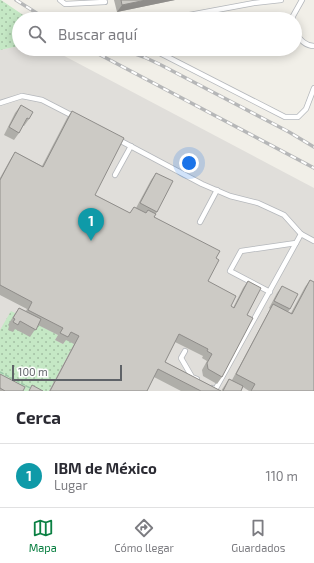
<!DOCTYPE html>
<html lang="es">
<meta charset="utf-8">
<style>
body{margin:0;font-family:"Exo 2",sans-serif;background:#f7f7f7;color:#2b2b33}
.scale{position:absolute;left:12px;bottom:10px;width:110px;box-sizing:border-box;padding-left:4px;border:2px solid #5f6368;border-top:0;font-size:11px;line-height:14px;white-space:nowrap;color:#5f6368;-webkit-text-stroke:3px #fff;paint-order:stroke}
.you{position:absolute;left:189px;top:163px;width:14px;height:14px;margin:-10px;border:3px solid #fff;border-radius:50%;background:#1a73e8;box-shadow:0 0 0 6px #1a73e833}
.badge{display:grid;place-items:center;width:26px;height:26px;border-radius:50%;background:#0b8043;color:#fff;font-size:13px;font-weight:700}
.pin{position:absolute;translate:-50% -33px;filter:drop-shadow(0 1px 2px #0008)}
.pin::after{content:'';position:absolute;top:21px;width:14px;height:12px;background:inherit;clip-path:polygon(0 0,100% 0,50% 100%)}
.list{margin:0;padding:0;list-style:none}
h2{display:flex;justify-content:space-between;align-items:center;height:52px;margin:0;padding:0 16px;font-size:17px}
h2 small{font-size:13px;font-weight:400;color:#7c7c81}
.list li{display:grid;grid-template-columns:26px 1fr auto;gap:12px;align-items:center;box-sizing:border-box;height:64px;padding:0 16px;border-top:1px solid #e1e1e2}
.list b{display:block;font-size:15px;white-space:nowrap}
.list p{margin:0;font-size:13px;white-space:nowrap;color:#7c7c81}
.list em{font-size:13px;font-style:normal;color:#7c7c81}
.icon{flex:none;width:22px;height:22px;fill:none;stroke:currentColor;stroke-width:2;stroke-linecap:round;stroke-linejoin:round}
.map{position:relative;flex:none;width:314px;height:391px;overflow:hidden}
.search{position:absolute;background:#fff;box-shadow:0 2px 10px #0003;left:12px;right:12px;top:12px;height:44px;display:flex;align-items:center;gap:10px;box-sizing:border-box;padding:0 14px;border-radius:22px;color:#7c7c81;font-size:15px}
.sheet{height:116px;background:#fff}
nav{display:flex;justify-content:space-around;align-items:center;box-sizing:border-box;height:56px;border-top:1px solid #e1e1e2;background:#fff;font-size:11px;color:#7c7c81}
nav a{display:grid;justify-items:center;gap:2px}
nav .on{color:#0b8043}
.map>svg:first-child{display:block}
</style>
<div class="map">
<svg width="314" height="391" viewBox="0 0 314 391">
<defs>
<pattern id="grass-dots" width="8" height="8" patternUnits="userSpaceOnUse"><rect width="8" height="8" fill="#c5e8c5"/><path d="M2 2h.1M6 6h.1" fill="none" stroke="#a3c0a4" stroke-width="1.8" stroke-linecap="round"/></pattern>
</defs>
<rect width="100%" height="100%" fill="#f1efe8"/>
<path fill="#e0deda" d="M19,46V49L53,50L314,188V391H0V50Z"/>
<g fill="url(#grass-dots)">
<path d="M0,0H1L29,19H19V46L0,50Z"/>
<path d="M11,311L58,335L55,340L63,344L66,339L74,344L49,391H0V330Z"/>
</g>
<g fill="none" stroke-linecap="round" stroke-linejoin="round">
<g stroke="#b5b8bc" stroke-width="6">
<g id="service">
<path d="M60,0L65,4L105,2"/>
<path d="M168,19L254,3L281,0"/>
<path d="M293,19V16L302,0"/>
<path d="M295,33C300,39 305,46 314,46"/>
<path d="M152,49L285,117H298L306,109L314,88"/>
<path d="M0,103L22,96L42,100L75,117"/>
<path d="M119,140L202,184L230,196L258,203L284,215L301,234L314,241"/>
<path d="M115,175L131,146"/>
<path d="M200,222L217,190"/>
<path d="M270,292L230,271L241,251L296,243"/>
<path d="M185,351L181,358L192,377L197,379"/>
<path d="M212,388L215,390L301,234"/>
</g>
</g>
<path stroke="#9cc7a9" stroke-width="1.5" stroke-dasharray="4 2" stroke-linecap="butt" d="M0,372L32,389"/>
<use href="#service" stroke="#fff" stroke-width="4.5"/>
<g stroke="#b6b7b8" stroke-width="3.5">
<g id="rail">
<path d="M16,0L46,19"/>
<path d="M89,49L314,168"/>
<path d="M121,49L144,57L161,65L289,132L314,147"/>
</g>
</g>
<use href="#rail" stroke="#fff" stroke-width="2" stroke-dasharray="6" stroke-linecap="butt"/>
</g>
<g fill="#afaea9">
<path d="M114,0H175L117,12Z"/>
<path d="M21,105L29,119L24,126H23L19,133L14,140L4,135L15,113Z"/>
<path d="M72,111L95,195L130,213L134,207L136,208L151,180L156,173L157,212L154,217L216,258L208,281L231,306L233,308L243,288L248,281L247,315L222,377L217,384L203,376L202,370L207,361L202,358L203,356L175,342L165,362L221,391H181L154,377L147,391H49L74,344L66,340L63,344L55,340L58,335L38,325L30,337L15,329L13,332L8,330L9,326L8,325L14,315L19,308L26,311L27,309L0,295V178L10,160L15,152L42,166L67,118Z"/>
<path d="M310,280L314,391H249L243,387L241,391H221L229,379L232,380L270,309L269,308L277,293L282,286L290,309L288,312L291,313L305,287Z"/>
<path d="M0,374L23,391H0Z"/>
</g>
<path fill="#8f8d8a" d="M146,0H175L117,12L122,5Z"/>
<g fill="#cccac5" stroke="#8f8d8a">
<path d="M121,0H146L122,5Z"/>
<path d="M21,105L33,112L29,119L27,118L19,133L9,127Z"/>
<path d="M72,111L124,138L95,195L130,213L134,207L146,213L148,210L156,214L154,217L220,251L216,258L219,260L208,281L236,296L231,306L234,308L248,281L261,288L247,315L253,318L222,377L208,369L207,363L212,354L207,351L208,349L179,334L165,362L221,391H201L158,369L147,391H50L79,336L71,332L68,337L60,333L63,328L28,310L32,302L0,285V180L15,152L43,167Z"/>
<path d="M156,173L173,181L157,212L140,203Z"/>
<path d="M310,280L314,282V391H251L255,384L236,374L273,304L292,314Z"/>
<path d="M282,286L298,294L290,309L274,301Z"/>
<path d="M19,308L41,319L36,330L20,321L18,325L13,322L15,319L13,318Z"/>
<path d="M0,374L25,387L23,391H5L0,388Z"/>
<path d="M229,379L243,386L241,391H223Z"/>
<path d="M32,385L43,391H29Z"/>
</g>
</svg>
<div class="scale">100 m</div>
<div class="you"></div>
<div class="pin badge" style="left:91px;top:241px;background:#0f9aa8">1</div>
<div class="search"><svg class="icon" aria-label="search" viewBox="0 0 24 24"><circle cx="10" cy="10" r="6"/><path d="M15 15l6 6"/></svg>Buscar aquí</div>
</div>
<section class="sheet">
<h2>Cerca<small></small></h2>
<ul class="list">
<li><span class="badge" style="background:#0f9aa8">1</span><div><b>IBM de México</b><p>Lugar</p></div><em>110 m</em></li>
</ul>
</section>
<nav>
<a class="on"><svg class="icon" aria-label="map" viewBox="0 0 24 24"><path d="M3 6l6-2 6 2 6-2v14l-6 2-6-2-6 2zM9 4v14M15 6v14"/></svg>Mapa</a>
<a><svg class="icon" aria-label="directions" viewBox="0 0 24 24"><path d="M12 3l9 9-9 9-9-9zM9 14v-3h6M13 9l2 2-2 2"/></svg>Cómo llegar</a>
<a><svg class="icon" aria-label="saved" viewBox="0 0 24 24"><path d="M7 4h10v16l-5-4-5 4z"/></svg>Guardados</a>
</nav>
